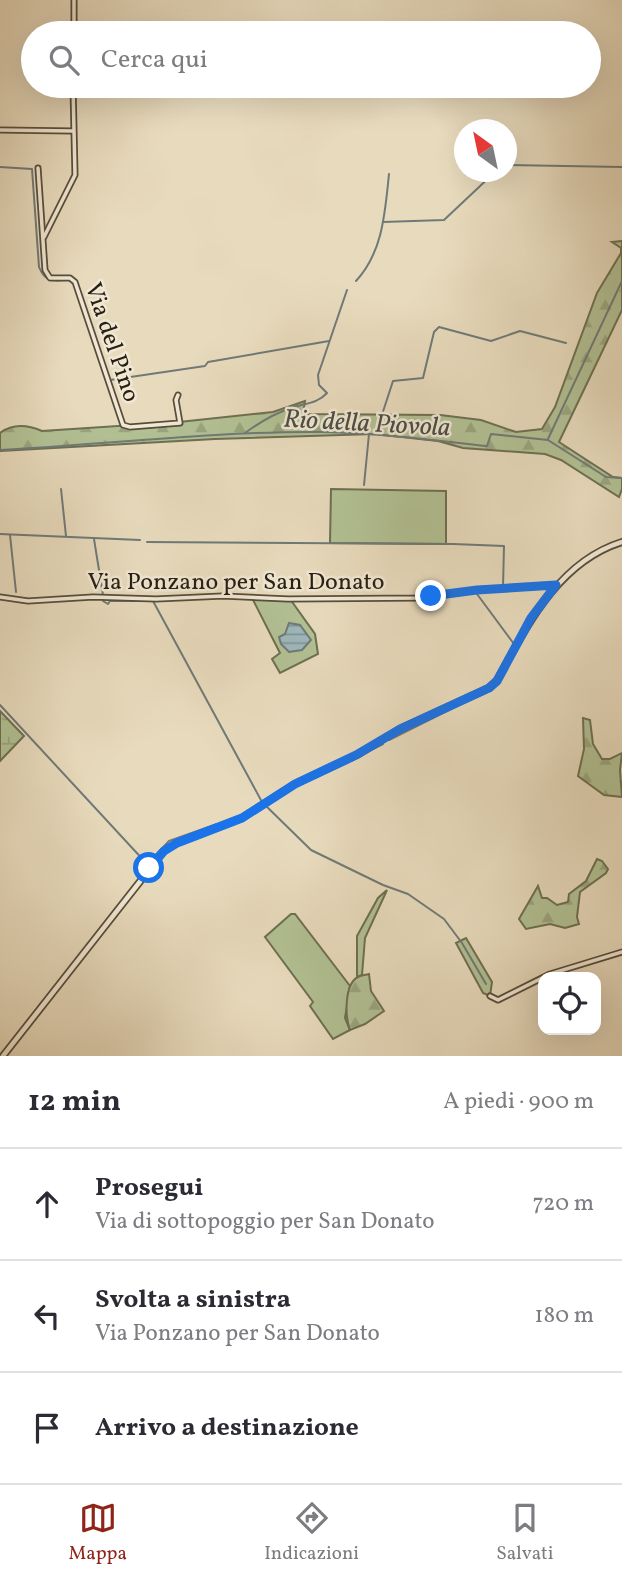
<!DOCTYPE html>
<html lang="it">
<meta charset="utf-8">
<style>
body{margin:0;font-family:Vollkorn,serif;background:#f2f2f3;color:#2b2b33}
.controls{position:absolute;right:21px;bottom:21px;display:grid;overflow:hidden;border-radius:14px;box-shadow:0 7px 28px #0002}
.controls button{width:63px;height:63px;display:grid;place-items:center;padding:0;border:0;border-bottom:2px solid #e1e1e2;background:#fff;color:#2b2b33;font:35px sans-serif}
.compass{position:absolute;left:454px;top:119px;width:63px;height:63px;border-radius:50%;background:#fff;box-shadow:0 7px 28px #0002;rotate:327deg}
.stop{position:absolute;width:21px;height:21px;margin:-16px;border:5px solid #1a73e8;border-radius:50%;background:#fff}
.stop.end{background:#1a73e8;border-color:#fff;box-shadow:0 2px 7px #0008}
.list{margin:0;padding:0;list-style:none}
h2{display:flex;justify-content:space-between;align-items:center;height:91px;margin:0;padding:0 28px;font-size:30px}
h2 small{font-size:23px;font-weight:400;color:#7c7c81}
.list li{display:grid;grid-template-columns:46px 1fr auto;gap:21px;align-items:center;box-sizing:border-box;height:112px;padding:0 28px;border-top:2px solid #e1e1e2}
.list b{display:block;font-size:26px;white-space:nowrap}
.list p{margin:0;font-size:23px;white-space:nowrap;color:#7c7c81}
.list em{font-size:23px;font-style:normal;color:#7c7c81}
.icon{flex:none;width:38px;height:38px;fill:none;stroke:currentColor;stroke-width:2;stroke-linecap:round;stroke-linejoin:round}
.map{position:relative;flex:none;width:622px;height:1056px;overflow:hidden}
.search{position:absolute;background:#fff;box-shadow:0 7px 28px #0002;left:21px;right:21px;top:21px;height:77px;display:flex;align-items:center;gap:18px;box-sizing:border-box;padding:0 24px;border-radius:38px;color:#7c7c81;font-size:26px}
.sheet{height:427px;background:#fff}
nav{display:flex;justify-content:space-around;align-items:center;box-sizing:border-box;height:98px;border-top:2px solid #e1e1e2;background:#fff;font-size:19px;color:#7c7c81}
nav a{display:grid;justify-items:center;gap:4px}
nav .on{color:#8f2418}
.map>svg:first-child{display:block}
</style>
<div class="map">
<svg width="622" height="1056" viewBox="0 0 622 1056">
<defs>
<pattern id="forest-firs" width="22" height="20" patternUnits="userSpaceOnUse" patternTransform="scale(1.75)"><rect width="22" height="20" fill="#b2c194"/><path d="M5 1l3.5 6h-7zM16 11l3.5 6h-7z" fill="#99a57f"/></pattern>
<pattern id="wetland-marsh" width="20" height="14" patternUnits="userSpaceOnUse" patternTransform="scale(1.75)"><rect width="20" height="14" fill="#b2c194"/><path d="M1 5h8M5 5V1M11 12h8M15 12V8" fill="none" stroke="#99a57f"/></pattern>
<pattern id="water-rules" width="6" height="5" patternUnits="userSpaceOnUse" patternTransform="scale(1.75)"><rect width="6" height="5" fill="#9eb8bd"/><path d="M0 2.5h6" fill="none" stroke="#819598"/></pattern>
</defs>
<rect width="100%" height="100%" fill="#e8dbbd"/>
<filter id="stains"><feTurbulence type="fractalNoise" baseFrequency=".00286" numOctaves="4"/><feColorMatrix values="0 0 0 0 .2 0 0 0 0 .09 0 0 0 0 .02 0 0 0 .5 -.17"/></filter>
<radialGradient id="worn" r=".72"><stop offset=".6" stop-color="#630" stop-opacity="0"/><stop offset="1" stop-color="#630" stop-opacity=".3"/></radialGradient>
<g fill="#b2c194" stroke="#6d7052" stroke-width="2">
<path d="M331,489L446,491V544L330,543Z"/>
<path d="M251,596L290,599L315,634L318,654L280,673L272,659L280,653Z"/>
<path d="M387,890L365,938L362,975L357,977V936L378,898Z"/>
<path d="M291,914H295L350,986L345,1018L350,1030L333,1039L310,1006L313,1002L265,937Z"/>
<path d="M466,938L492,982L490,996L483,993L456,943Z"/>
</g>
<g fill="url(#forest-firs)" stroke="#6d7052" stroke-width="2">
<path d="M622,241V310L559,442L613,477L622,478V489L619,497L561,460L545,454L463,448L438,441L374,434L215,439L0,451V433C13,423 28,425 42,431L179,422L273,412L305,401L303,414L440,415L481,420L516,432L542,429L555,407L597,293L621,253V248L612,242Z"/>
<path d="M583,718L590,720L593,744L602,759H610L622,753L620,770L622,797L604,795L578,776L584,749Z"/>
<path d="M597,859L602,861L608,869L606,873L580,892L577,917L579,924L565,928L550,924L526,929L519,919L538,886L542,898H547L557,905L568,902L569,894L586,881Z"/>
<path d="M369,974L371,991L384,1011L365,1024L350,1030C345,1017 344,984 358,977C362,975 366,975 369,974Z"/>
</g>
<path fill="url(#wetland-marsh)" stroke="#6d7052" stroke-width="2" d="M0,711L24,736L0,761Z"/>
<path fill="url(#water-rules)" stroke="#6f7a78" stroke-width="2" d="M289,623L300,625L311,640L302,650L289,652L281,644L279,637L285,634Z"/>
<g fill="none" stroke-linecap="round" stroke-linejoin="round">
<g stroke="#6f7a78" stroke-width="2">
<path d="M506,165L622,167"/>
<path d="M0,167L32,169L39,267C45,282 52,281 66,280"/>
<path d="M383,222L444,220L495,172"/>
<path d="M356,281C383,252 385,212 389,174"/>
<path d="M110,380L205,366L208,362L329,341"/>
<path d="M245,433C260,422 273,414 291,408C305,403 317,404 327,393L319,385L318,375L347,290"/>
<path d="M376,433L393,381L423,378L434,332L439,327L491,341L520,331L566,343"/>
<path d="M548,439L622,281"/>
<path d="M0,450C108,444 216,431 323,432C378,433 433,440 487,446L491,434L548,440L606,477L622,478"/>
<path d="M364,485L369,434"/>
<path d="M61,489L66,536"/>
<path d="M0,534L140,540"/>
<path d="M10,535L16,592"/>
<path d="M94,539L103,595"/>
<path d="M147,542L453,544L504,546L503,587"/>
<path d="M477,594L514,644"/>
<path d="M103,601L108,604L110,601H153L262,802L311,850L383,885L408,894L444,919L462,943L486,984"/>
<path d="M0,705L147,864L169,841L217,824"/>
<path d="M389,740L479,695"/>
<path d="M355,758L383,744"/>
</g>
<g stroke="#584d3c" stroke-width="7">
<g id="minor">
<path d="M74,33V0"/>
<path d="M0,130L73,131"/>
<path d="M38,168L45,270L50,278H70L75,282L123,425L130,427L180,423L176,400L178,395"/>
<path d="M44,237L75,175L73,86"/>
<path d="M0,597L28,601L93,597L156,599L223,596L288,599L420,598L477,590L556,585"/>
<path d="M490,996L498,1000L550,974L622,952"/>
</g>
</g>
<g stroke="#584d3c" stroke-width="8">
<path id="tertiary" d="M3,1056L164,851L177,843L242,818L295,784L357,755L400,729L489,688L497,680C527,626 558,562 622,542"/>
</g>
<use href="#minor" stroke="#f0e8d4" stroke-width="3.5"/>
<use href="#tertiary" stroke="#f0e8d4" stroke-width="4.5"/>
</g>
<g fill="none" stroke-linecap="round" stroke-linejoin="round">
<path stroke="#1a73e8" stroke-width="9" d="M149,868L164,851L177,843L242,818L295,784L356,755L400,729L489,688L497,681L531,618L556,585L477,590L431,596"/>
</g>
<g text-anchor="middle" stroke-width="5" stroke-linejoin="round" paint-order="stroke">
<g font-size="24" fill="#281e11" stroke="#f0e8d4">
<text transform="translate(113 342) rotate(71)" y="8">Via del Pino</text>
<text x="236" y="589">Via Ponzano per San Donato</text>
</g>
<g font-size="26" font-style="italic" fill="#4b4c45" stroke="#f0e8d4">
<text transform="translate(367 422) rotate(3)" y="9">Rio della Piovola</text>
</g>
</g>
<rect width="100%" height="100%" filter="url(#stains)"/>
<rect width="100%" height="100%" fill="url(#worn)"/>
</svg>
<div class="controls">
<button><svg class="icon" aria-label="locate" viewBox="0 0 24 24"><circle cx="12" cy="12" r="6"/><path d="M12 2v4M12 18v4M2 12h4M18 12h4"/></svg></button>
</div>
<svg class="compass" viewBox="-18 -18 36 36"><path d="M0-13l5 13h-10z" fill="#e53935"/><path d="M0 13l5-13h-10z" fill="#7c7c81"/></svg>
<div class="stop" style="left:149px;top:868px"></div>
<div class="stop end" style="left:431px;top:596px"></div>
<div class="search"><svg class="icon" aria-label="search" viewBox="0 0 24 24"><circle cx="10" cy="10" r="6"/><path d="M15 15l6 6"/></svg>Cerca qui</div>
</div>
<section class="sheet">
<h2>12 min<small>A piedi · 900 m</small></h2>
<ul class="list">
<li><svg class="icon" aria-label="ahead" viewBox="0 0 24 24"><path d="M12 20V5M6 11l6-6 6 6"/></svg><div><b>Prosegui</b><p>Via di sottopoggio per San Donato</p></div><em>720 m</em></li>
<li><svg class="icon" aria-label="left" viewBox="0 0 24 24"><path d="M17 20v-9H6M10 6l-5 5 5 5"/></svg><div><b>Svolta a sinistra</b><p>Via Ponzano per San Donato</p></div><em>180 m</em></li>
<li><svg class="icon" aria-label="arrive" viewBox="0 0 24 24"><path d="M6 21V4h12l-3 4 3 4H6"/></svg><div><b>Arrivo a destinazione</b></div></li>
</ul>
</section>
<nav>
<a class="on"><svg class="icon" aria-label="map" viewBox="0 0 24 24"><path d="M3 6l6-2 6 2 6-2v14l-6 2-6-2-6 2zM9 4v14M15 6v14"/></svg>Mappa</a>
<a><svg class="icon" aria-label="directions" viewBox="0 0 24 24"><path d="M12 3l9 9-9 9-9-9zM9 14v-3h6M13 9l2 2-2 2"/></svg>Indicazioni</a>
<a><svg class="icon" aria-label="saved" viewBox="0 0 24 24"><path d="M7 4h10v16l-5-4-5 4z"/></svg>Salvati</a>
</nav>
